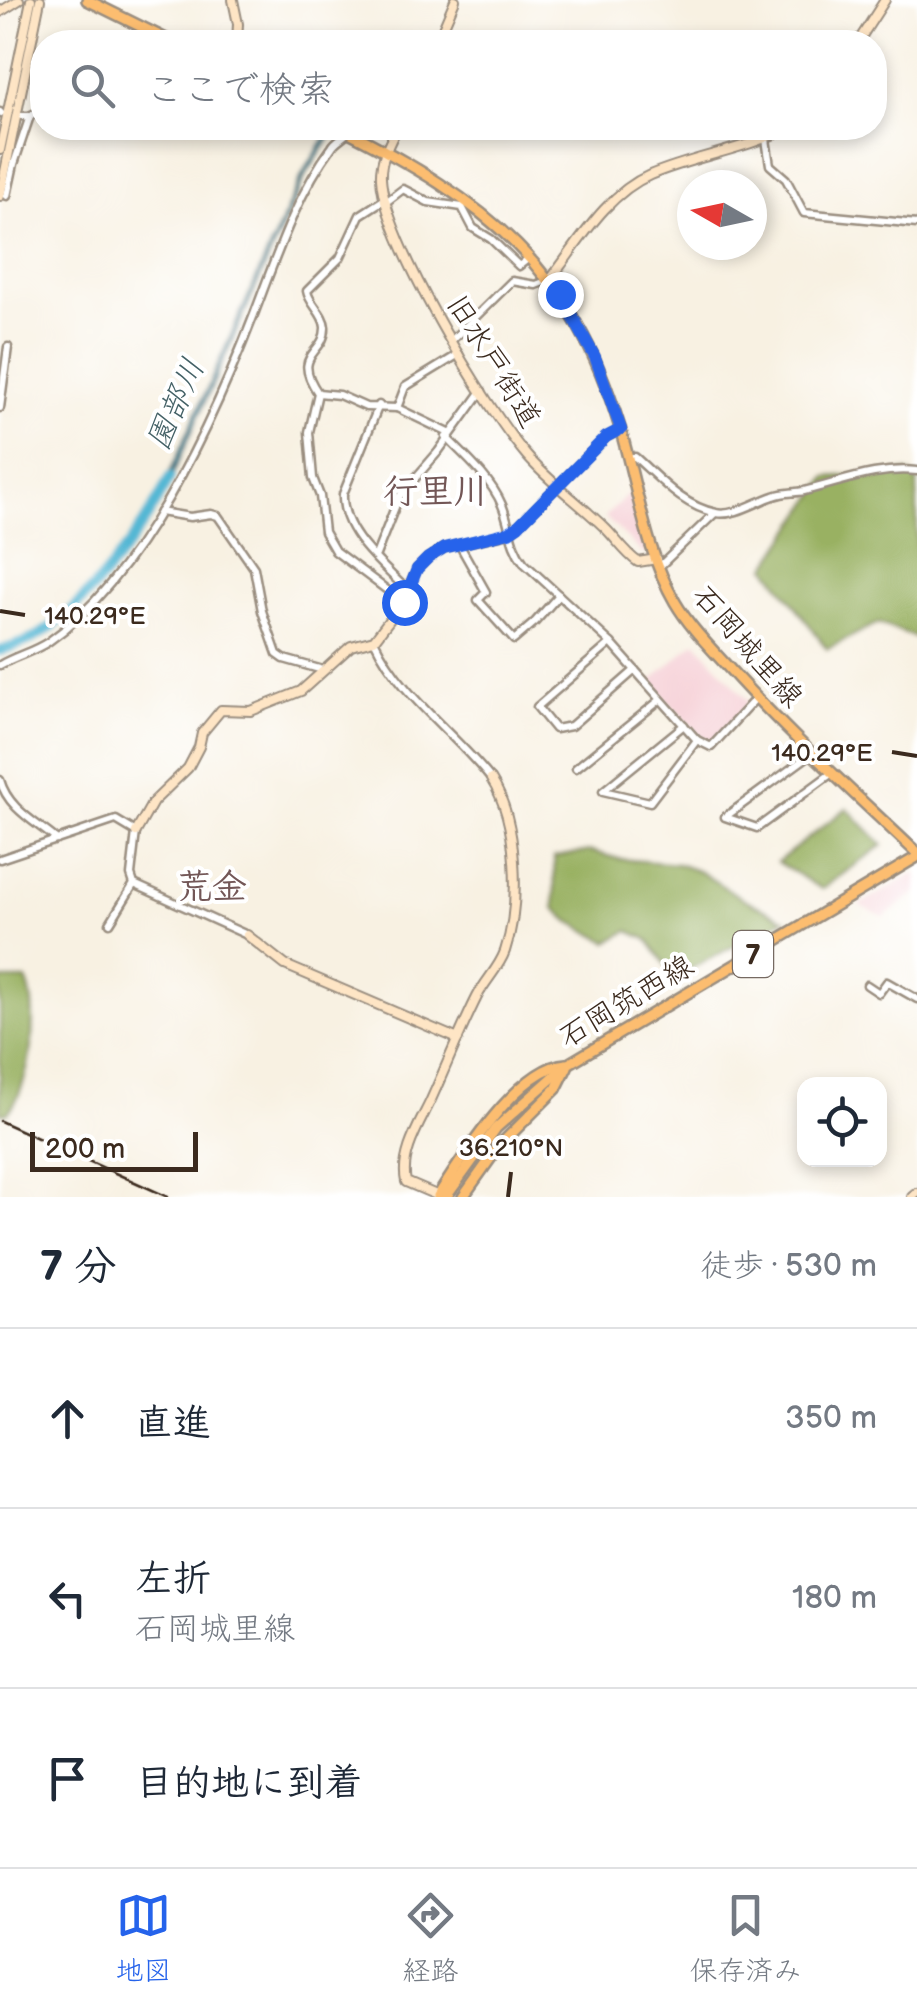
<!DOCTYPE html>
<html lang="ja">
<meta charset="utf-8">
<style>
body{margin:0;font-family:"Balsamiq Sans","Klee One",sans-serif;background:#f2f2f3;color:#1f2937}
.controls{position:absolute;right:30px;bottom:30px;display:grid;overflow:hidden;border-radius:20px;box-shadow:0 5px 15px #0003}
.controls button{width:90px;height:90px;display:grid;place-items:center;padding:0;border:0;border-bottom:2px solid #e0e1e3;background:#fff;color:#1f2937;font:50px sans-serif}
.compass{position:absolute;left:677px;top:170px;width:90px;height:90px;border-radius:50%;background:#fff;box-shadow:0 5px 15px #0003;rotate:279deg}
.scale{position:absolute;left:30px;bottom:25px;width:168px;box-sizing:border-box;padding-left:10px;border:5px solid #3b2a1e;border-top:0;font-size:28px;line-height:35px;white-space:nowrap;color:#3b2a1e;-webkit-text-stroke:8px #fff;paint-order:stroke}
.stop{position:absolute;width:30px;height:30px;margin:-22px;border:8px solid #2563eb;border-radius:50%;background:#fff}
.stop.end{background:#2563eb;border-color:#fff;box-shadow:0 2px 10px #0008}
.list{margin:0;padding:0;list-style:none}
h2{display:flex;justify-content:space-between;align-items:center;height:130px;margin:0;padding:0 40px;font-size:42px}
h2 small{font-size:32px;font-weight:400;color:#747a83}
.list li{display:grid;grid-template-columns:65px 1fr auto;gap:30px;align-items:center;box-sizing:border-box;height:180px;padding:0 40px;border-top:2px solid #e0e1e3}
.list b{display:block;font-size:38px;white-space:nowrap}
.list p{margin:0;font-size:32px;white-space:nowrap;color:#747a83}
.list em{font-size:32px;font-style:normal;color:#747a83}
.icon{flex:none;width:55px;height:55px;fill:none;stroke:currentColor;stroke-width:2;stroke-linecap:round;stroke-linejoin:round}
.map{position:relative;flex:none;width:917px;height:1197px;overflow:hidden}
.search{position:absolute;background:#fff;box-shadow:0 5px 15px #0003;left:30px;right:30px;top:30px;height:110px;display:flex;align-items:center;gap:25px;box-sizing:border-box;padding:0 35px;border-radius:40px;color:#747a83;font-size:38px}
.sheet{height:670px;background:#fff}
nav{display:flex;justify-content:space-around;align-items:center;box-sizing:border-box;height:140px;border-top:2px solid #e0e1e3;background:#fff;font-size:28px;color:#747a83}
nav a{display:grid;justify-items:center;gap:5px}
nav .on{color:#2563eb}
.map>svg:first-child{display:block}
</style>
<div class="map">
<svg width="917" height="1197" viewBox="0 0 917 1197">
<rect width="100%" height="100%" fill="#fff"/>
<filter id="ink" filterUnits="userSpaceOnUse"><feTurbulence type="fractalNoise" baseFrequency=".01" numOctaves="2"/><feDisplacementMap in="SourceGraphic" scale="20" xChannelSelector="R" yChannelSelector="G"/><feConvolveMatrix kernelMatrix="1 2 1 2 8 2 1 2 1" color-interpolation-filters="sRGB"/></filter>
<filter id="wash" filterUnits="userSpaceOnUse"><feTurbulence type="fractalNoise" baseFrequency=".0048" numOctaves="4" result="noise"/><feDisplacementMap in="SourceGraphic" scale="40" xChannelSelector="R" yChannelSelector="G"/><feGaussianBlur stdDeviation="2.25" result="paint"/><feColorMatrix in="noise" values="0 0 0 0 0 0 0 0 0 0 0 0 0 0 0 0 0 1.4 0 .05"/><feComposite in="paint" operator="in"/></filter>
<g filter="url(#wash)">
<rect width="100%" height="100%" fill="#f8f1e2"/>
<g fill="#f6cfd5">
<path d="M633,490L648,549L643,554L605,517Z"/>
<path d="M696,641L749,702L710,745L649,683Z"/>
<path d="M913,875H917V892L884,917L859,905Z"/>
</g>
<g fill="#99b162" stroke="#6a6e40" stroke-width="2.5">
<path d="M906,472L917,477V638L878,623L827,649L767,567L827,477Z"/>
<path d="M847,808L883,845L822,889L777,862Z"/>
<path d="M591,851L619,859L678,864L700,872L740,897L785,919L675,977L647,939L629,931L608,942L569,921L555,908L554,857Z"/>
<path d="M0,980H26C41,1009 30,1091 7,1113H0Z"/>
</g>
<path fill="#55b7d4" stroke="#487079" stroke-width="2.5" d="M332,128H336L305,176L167,487L164,486L303,174Z"/>
<g fill="none" stroke-linecap="round" stroke-linejoin="round">
<path stroke="#55b7d4" stroke-width="10" d="M0,651C12,646 26,643 36,637C87,607 145,529 170,477"/>
</g>
</g>
<g filter="url(#ink)">
<g fill="none" stroke-linecap="round" stroke-linejoin="round">
<g stroke="#9a8e80" stroke-width="11">
<g id="street">
<path d="M0,112L1,113"/>
<path d="M21,116H29L42,110"/>
<path d="M766,139L770,165L786,179L804,213L917,224"/>
<path d="M7,196L14,164L30,116"/>
<path d="M385,199L360,215L340,258L307,291C309,304 324,313 325,327C326,355 290,352 318,393L309,432L313,478L320,496L324,532L335,551L403,602L417,569L428,558L444,548L509,533L518,526L606,437L620,430"/>
<path d="M386,202L403,189L428,202L462,207L473,228L491,239L519,266L529,258"/>
<path d="M451,341L512,281L536,285L549,280"/>
<path d="M318,393L339,395L366,407L397,408L405,387L459,354"/>
<path d="M379,405L343,494C341,533 383,565 408,591"/>
<path d="M0,408L8,347"/>
<path d="M397,408L449,433"/>
<path d="M446,437C466,457 491,479 502,505C511,526 509,544 524,563L611,643L697,740L711,747L756,698"/>
<path d="M628,457H635C660,479 682,506 716,513C733,517 758,501 774,496C783,492 794,493 804,491C843,482 875,467 917,471"/>
<path d="M160,512L190,517L211,514L218,516L254,568L262,611L277,654L284,659L323,670"/>
<path d="M459,544L486,592L478,600L514,640L535,622L559,595"/>
<path d="M376,555L399,497L438,452L482,391"/>
<path d="M659,567L715,513"/>
<path d="M374,640C401,697 453,731 491,779"/>
<path d="M611,643L537,707L555,729L571,726L635,670"/>
<path d="M0,665C15,656 33,652 48,642C143,576 214,419 255,312C276,257 297,194 332,147C336,140 343,138 348,132"/>
<path d="M684,725L603,791L650,802L697,740"/>
<path d="M811,754L725,817L757,828L832,773"/>
<path d="M576,768L660,700"/>
<path d="M0,780C8,809 36,822 57,840"/>
<path d="M0,859L116,820L136,832L131,875L134,884L247,935"/>
<path d="M110,923L134,884"/>
<path d="M867,985L879,993L887,982L917,999"/>
</g>
</g>
<g stroke="#9a8e80" stroke-width="12">
<g id="secondary">
<path d="M233,0L238,24L237,42"/>
<path d="M0,12L19,0"/>
<path d="M437,42L455,0"/>
<path d="M858,42L885,0"/>
<path d="M397,128C389,144 380,160 381,178C384,239 485,407 527,456C550,483 581,504 606,529C617,540 625,553 638,562L657,559"/>
<path d="M0,150L31,0"/>
<path d="M0,196L40,0"/>
<path d="M550,280C578,244 606,194 650,175C695,156 744,150 788,128"/>
<path d="M136,832L153,802L188,768L199,747L202,733L221,710L251,711L301,691L351,646L374,640L403,602"/>
<path d="M247,935L285,965L458,1039"/>
<path d="M441,1197L406,1182C400,1155 419,1125 430,1102C446,1067 460,1031 477,997C485,981 499,968 505,951C521,904 518,820 491,779"/>
<path d="M912,1197L917,1193"/>
</g>
</g>
<g stroke="#9a8e80" stroke-width="14">
<g id="primary">
<path d="M87,0L172,42"/>
<path d="M341,128C486,201 572,267 620,428C637,485 645,550 675,602C689,626 709,646 727,666C787,733 853,792 917,853"/>
<path d="M438,1196C462,1158 519,1067 566,1064"/>
<path d="M446,1197L496,1128L568,1064L917,857"/>
<path d="M463,1197L500,1145L556,1089L567,1067"/>
</g>
</g>
<use href="#street" stroke="#fff" stroke-width="6"/>
<use href="#secondary" stroke="#fee5c5" stroke-width="8"/>
<use href="#primary" stroke="#fcbd6f" stroke-width="9"/>
<path stroke="#3b2a1e" stroke-width="2.5" d="M0,1121L168,1197"/>
</g>
</g>
<g fill="none" stroke-linecap="round" stroke-linejoin="round" filter="url(#ink)">
<path stroke="#2563eb" stroke-width="12" d="M404,602L417,569L428,558L444,548L509,532L518,526L606,437L621,429L595,357L560,294"/>
</g>
<path fill="none" stroke="#3b2a1e" stroke-width="4" d="M0,611L25,615M892,752L917,756M508,1197L511,1172"/>
<g text-anchor="middle" stroke-width="8" stroke-linejoin="round" paint-order="stroke">
<rect fill="#fff" stroke="#766a62" stroke-width="2.5" x="733" y="931" width="40" height="46" rx="8"/>
<g font-size="28" font-weight="bold" fill="#3b2a1e">
<text x="753" y="964">7</text>
</g>
<g font-size="30" fill="#3b2a1e" stroke="#fff">
<text transform="translate(494 361) rotate(58)" y="10">旧水戸街道</text>
<text transform="translate(748 646) rotate(49)" y="10">石岡城里線</text>
<text transform="translate(626 1001) rotate(-31)" y="10">石岡筑西線</text>
</g>
<g font-size="32" font-style="italic" fill="#456267" stroke="#fff">
<text transform="translate(175 404) rotate(-66)" y="11">園部川</text>
</g>
<g font-size="35" font-weight="bold" fill="#735757" stroke="#fff">
<text x="436" y="503">行里川</text>
<text x="212" y="898">荒金</text>
</g>
</g>
<g font-size="25" text-anchor="middle" fill="#3b2a1e" stroke="#fff" stroke-width="8" stroke-linejoin="round" paint-order="stroke">
<text x="95" y="624">140.29°E</text>
<text x="822" y="761">140.29°E</text>
<text x="511" y="1156">36.210°N</text>
</g>
</svg>
<div class="controls">
<button><svg class="icon" aria-label="locate" viewBox="0 0 24 24"><circle cx="12" cy="12" r="6"/><path d="M12 2v4M12 18v4M2 12h4M18 12h4"/></svg></button>
</div>
<svg class="compass" viewBox="-18 -18 36 36"><path d="M0-13l5 13h-10z" fill="#e53935"/><path d="M0 13l5-13h-10z" fill="#747a83"/></svg>
<div class="scale">200 m</div>
<div class="stop" style="left:404px;top:602px"></div>
<div class="stop end" style="left:560px;top:294px"></div>
<div class="search"><svg class="icon" aria-label="search" viewBox="0 0 24 24"><circle cx="10" cy="10" r="6"/><path d="M15 15l6 6"/></svg>ここで検索</div>
</div>
<section class="sheet">
<h2>7 分<small>徒歩 · 530 m</small></h2>
<ul class="list">
<li><svg class="icon" aria-label="ahead" viewBox="0 0 24 24"><path d="M12 20V5M6 11l6-6 6 6"/></svg><div><b>直進</b></div><em>350 m</em></li>
<li><svg class="icon" aria-label="left" viewBox="0 0 24 24"><path d="M17 20v-9H6M10 6l-5 5 5 5"/></svg><div><b>左折</b><p>石岡城里線</p></div><em>180 m</em></li>
<li><svg class="icon" aria-label="arrive" viewBox="0 0 24 24"><path d="M6 21V4h12l-3 4 3 4H6"/></svg><div><b>目的地に到着</b></div></li>
</ul>
</section>
<nav>
<a class="on"><svg class="icon" aria-label="map" viewBox="0 0 24 24"><path d="M3 6l6-2 6 2 6-2v14l-6 2-6-2-6 2zM9 4v14M15 6v14"/></svg>地図</a>
<a><svg class="icon" aria-label="directions" viewBox="0 0 24 24"><path d="M12 3l9 9-9 9-9-9zM9 14v-3h6M13 9l2 2-2 2"/></svg>経路</a>
<a><svg class="icon" aria-label="saved" viewBox="0 0 24 24"><path d="M7 4h10v16l-5-4-5 4z"/></svg>保存済み</a>
</nav>
